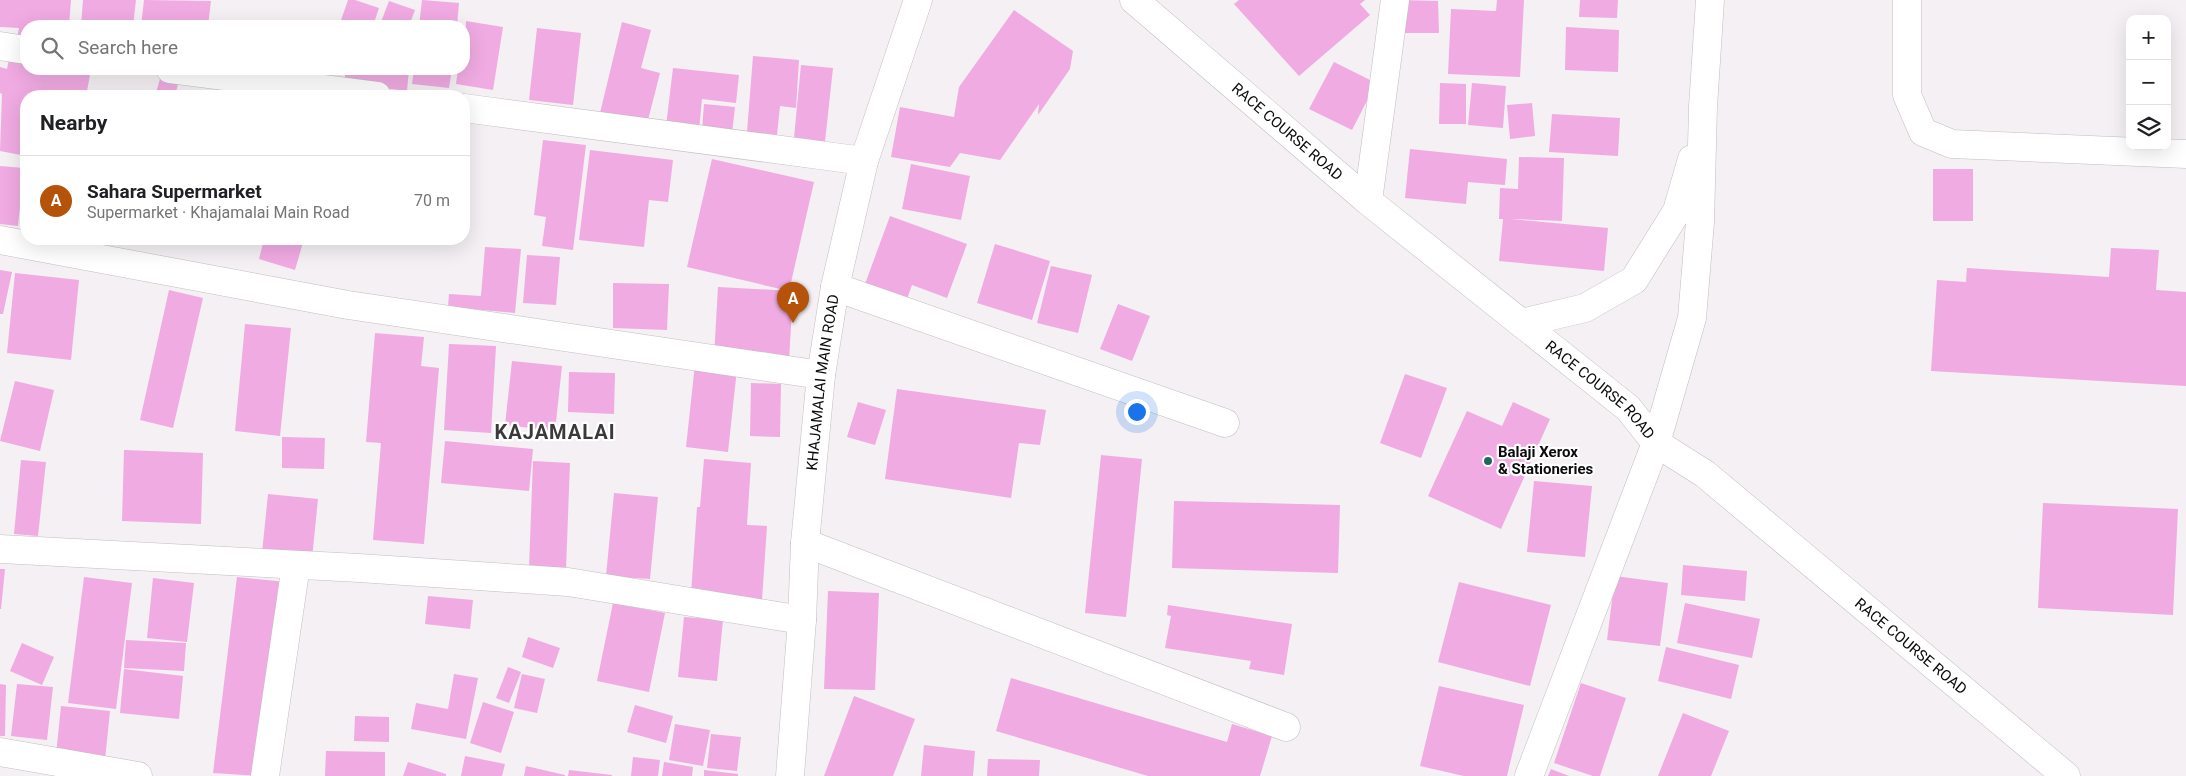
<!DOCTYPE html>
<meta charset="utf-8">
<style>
body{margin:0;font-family:Roboto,sans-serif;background:#f6f6f6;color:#202124}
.controls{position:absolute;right:15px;top:15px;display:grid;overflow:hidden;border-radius:10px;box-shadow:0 5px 20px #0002}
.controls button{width:45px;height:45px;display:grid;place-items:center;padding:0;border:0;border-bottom:1px solid #e0e0e0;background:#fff;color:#202124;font:25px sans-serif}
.you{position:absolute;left:1136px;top:411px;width:18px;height:18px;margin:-12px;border:4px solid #fff;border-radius:50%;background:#1a73e8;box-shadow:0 0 0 8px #1a73e833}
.badge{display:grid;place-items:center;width:32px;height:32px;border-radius:50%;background:#b45309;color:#fff;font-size:16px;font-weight:700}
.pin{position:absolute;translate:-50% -41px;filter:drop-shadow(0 1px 2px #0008)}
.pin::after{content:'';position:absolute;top:26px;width:18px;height:15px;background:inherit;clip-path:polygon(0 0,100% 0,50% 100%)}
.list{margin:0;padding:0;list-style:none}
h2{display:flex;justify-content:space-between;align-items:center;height:65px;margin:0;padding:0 20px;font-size:21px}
h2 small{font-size:16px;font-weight:400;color:#757577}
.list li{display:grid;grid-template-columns:32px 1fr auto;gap:15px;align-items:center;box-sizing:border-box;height:90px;padding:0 20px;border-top:1px solid #e0e0e0}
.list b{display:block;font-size:19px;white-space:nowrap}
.list p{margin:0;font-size:16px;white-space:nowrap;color:#757577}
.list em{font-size:16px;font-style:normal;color:#757577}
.icon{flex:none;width:28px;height:28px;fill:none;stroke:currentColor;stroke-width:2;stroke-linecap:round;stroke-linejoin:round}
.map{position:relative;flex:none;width:2186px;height:776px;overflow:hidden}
.search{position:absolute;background:#fff;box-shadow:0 5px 20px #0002;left:20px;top:20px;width:450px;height:55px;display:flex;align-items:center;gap:12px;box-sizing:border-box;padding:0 18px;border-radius:20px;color:#757577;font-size:19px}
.panel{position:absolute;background:#fff;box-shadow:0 5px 20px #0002;left:20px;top:90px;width:450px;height:155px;border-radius:20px}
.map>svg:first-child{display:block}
</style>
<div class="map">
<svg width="2186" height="776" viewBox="0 0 2186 776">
<rect width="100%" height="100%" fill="#f4f0f3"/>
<g fill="#f0abe2">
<path d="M0,0H71L69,26H26V39L17,38L19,28L0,27Z"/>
<path d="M83,0H136L133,26H81Z"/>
<path d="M144,0L211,1L208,26H141Z"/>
<path d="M348,0H355L379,8L373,26H339Z"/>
<path d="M422,0L459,3L457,26H419Z"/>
<path d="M1239,0H1365L1360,4L1370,15L1299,76L1234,4Z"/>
<path d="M1401,0L1438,1L1439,33H1401Z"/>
<path d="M1497,0H1524L1520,77L1448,74L1451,9L1496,11Z"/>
<path d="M1580,0H1618L1617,18L1579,17Z"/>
<path d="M389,1L415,10L409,26H393L381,22Z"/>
<path d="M1014,10L1073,51L1070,69L1038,115L1039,104L1000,160L960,153L950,167L891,157L900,107L954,117L959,87Z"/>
<path d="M466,21L503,27L493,90L456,84L458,69H464Z"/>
<path d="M622,22L651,30L641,68L660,73L647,124L600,113Z"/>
<path d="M1566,27L1619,30L1618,72L1565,70Z"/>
<path d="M537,28L581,33L573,105L529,100Z"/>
<path d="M753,56L799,60L796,108L780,106L777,135L747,132Z"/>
<path d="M9,59L26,62V69H58L90,75L86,96H26V156L0,151L2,94L0,93V67L7,69Z"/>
<path d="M1334,62L1376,83L1352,130L1309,109Z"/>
<path d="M801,65L833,68L824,151L793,148Z"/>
<path d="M673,68L739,75L736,103L702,99L699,130L666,126Z"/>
<path d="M346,69H409L407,91L344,83Z"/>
<path d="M414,69H452L449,88L412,84Z"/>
<path d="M160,79L178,84L175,96H155Z"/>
<path d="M1440,83L1466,84V124H1439Z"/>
<path d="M1472,83L1506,86L1503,128L1468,125Z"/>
<path d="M225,84L265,96H222Z"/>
<path d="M100,90L142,95V96H99Z"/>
<path d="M1532,103L1535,136L1510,139L1507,105Z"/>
<path d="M704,104L735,107L732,134L702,131Z"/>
<path d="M1552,114L1620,118L1618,156L1549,152Z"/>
<path d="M543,140L586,145L573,250L542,246L546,217L534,215Z"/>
<path d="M1410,149L1507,159L1505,185L1468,182L1466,204L1405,198Z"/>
<path d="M590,150L673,160L668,202L649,200L644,247L579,240Z"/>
<path d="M1519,157L1564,158L1562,221L1510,219L1608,228L1604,271L1499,261L1503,219H1499L1500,188L1518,189Z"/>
<path d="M712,159L814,182L789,291L687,267Z"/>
<path d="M911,164L970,176L961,220L902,209Z"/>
<path d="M0,166L24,168L18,226L0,224Z"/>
<rect x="1933" y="169" width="40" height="52"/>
<path d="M890,216L967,244L947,298L912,285L907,299L865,284Z"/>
<path d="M264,239H304L295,270L259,259Z"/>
<path d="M995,244L1050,261L1032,320L977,303Z"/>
<path d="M485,247L521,249L515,313L448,307L449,294L481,296Z"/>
<path d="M2111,248L2159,250L2156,290L2186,292V386L1931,371L1937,280L1966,282L1967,268L2109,277Z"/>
<path d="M527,255L560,257L556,305L523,303Z"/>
<path d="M1051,266L1092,275L1078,333L1037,323Z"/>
<path d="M0,270L12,272L3,314H0Z"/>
<path d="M15,273L79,280L71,360L7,353Z"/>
<path d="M613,283L669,284L667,330L613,328Z"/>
<path d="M718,287L793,291L789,361L714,357Z"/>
<path d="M169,290L203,298L173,428L140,420Z"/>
<path d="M1118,304L1150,316L1132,361L1100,349Z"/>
<path d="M245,324L291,328L280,436L235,431Z"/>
<path d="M375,333L424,337L421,366L439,368L424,544L373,540L381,443L366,442Z"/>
<path d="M449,344L496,346L491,433L444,430Z"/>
<path d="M512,361L562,366L555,431L505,425Z"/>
<path d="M695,364L737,369L728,452L686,447Z"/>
<path d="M569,372L615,373L614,414L568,412Z"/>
<path d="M1405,374L1447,388L1421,458L1380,443Z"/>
<path d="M15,381L54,390L40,451L0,441Z"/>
<path d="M751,383L781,384L780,437L750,436Z"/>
<path d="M897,389L1046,410L1040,445L1019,443L1011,498L885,479Z"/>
<path d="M858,402L886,410L875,445L847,437Z"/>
<path d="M1513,402L1550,419L1501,529L1428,496L1467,411L1502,426Z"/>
<path d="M282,437L325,438L324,469L282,468Z"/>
<path d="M445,441L533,449L529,491L441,483Z"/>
<path d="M124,450L203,453L201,524L122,521Z"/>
<path d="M1101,455L1142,459L1126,617L1085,613Z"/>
<path d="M704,459L751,463L747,525L767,526L762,600L691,594L697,507H700Z"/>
<path d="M21,460L46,462L38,536L14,534Z"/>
<path d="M533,461L570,463L566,569L529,568Z"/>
<path d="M1534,481L1592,486L1585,557L1527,552Z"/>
<path d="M614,493L658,497L650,579L606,576Z"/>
<path d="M268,494L318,499L312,559L262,553Z"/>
<path d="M1174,501L1340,505L1338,573L1172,568Z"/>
<path d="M2043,503L2178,509L2173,615L2038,608Z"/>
<path d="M1683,565L1747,571L1745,601L1681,595Z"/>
<path d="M0,569H5L1,609H0Z"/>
<path d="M1615,576L1668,583L1660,646L1607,640Z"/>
<path d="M84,577L132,583L116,709L68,703Z"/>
<path d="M237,577L286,582L259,776L213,773Z"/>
<path d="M153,578L194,583L187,642L147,638Z"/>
<path d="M1459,582L1551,605L1530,686L1438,662Z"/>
<path d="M828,591L879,593L875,690L824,689Z"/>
<path d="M428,596L473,600L470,629L425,624Z"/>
<path d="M613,603L665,613L649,692L597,681Z"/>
<path d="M1685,603L1760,619L1752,658L1677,643Z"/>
<path d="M1168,605L1292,624L1284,675L1249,669L1251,661L1165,648L1171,616L1167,615Z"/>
<path d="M684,617L723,620L717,681L678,677Z"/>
<path d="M528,637L560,648L553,668L522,657Z"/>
<path d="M126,640L186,643L184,671L124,668Z"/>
<path d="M22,643L54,657L42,685L10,671Z"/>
<path d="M1666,647L1739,665L1731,699L1658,681Z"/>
<path d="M508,667L521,672L509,703L496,698Z"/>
<path d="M124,669L183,676L179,719L120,713Z"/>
<path d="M454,674L478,678L466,739L411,729L416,703L448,709Z"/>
<path d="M522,674L545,679L537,713L514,708Z"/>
<path d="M1011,678L1227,742L1232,724L1272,736L1260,776H1148L996,731Z"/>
<path d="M1581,683L1626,698L1600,776H1593L1554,763Z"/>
<path d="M0,684L6,685L5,736H0Z"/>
<path d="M17,684L53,687L47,740L11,736Z"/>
<path d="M1439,686L1524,705L1507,776H1464L1420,766Z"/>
<path d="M854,696L915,719L893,776H824Z"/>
<path d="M483,702L514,712L501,753L470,743Z"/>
<path d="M635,705L673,716L666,743L627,732Z"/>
<path d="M61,706L110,711L105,760L56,755Z"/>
<path d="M1683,713L1729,731L1711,776H1658Z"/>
<path d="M355,716L389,717V742L354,741Z"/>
<path d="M675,724L710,730L703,766L669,760Z"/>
<path d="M711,734L741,737L737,771L707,768Z"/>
<path d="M924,745L975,751L973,776H921Z"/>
<path d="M326,751L385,752V776H325Z"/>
<path d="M465,756L505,764L502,776H461Z"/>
<path d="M633,757L660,760L658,776H631Z"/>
<path d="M988,759L1040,760L1039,776H987Z"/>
<path d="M408,762L446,774V776H403Z"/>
<path d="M664,762L693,767L692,776H662Z"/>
<path d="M526,766L565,775V776H524Z"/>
<path d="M1551,769L1569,776H1548Z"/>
<path d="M569,770L612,775V776H568Z"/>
<path d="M704,770L738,774V776H704Z"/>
</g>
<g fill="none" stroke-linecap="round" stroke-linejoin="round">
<g stroke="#c2bec1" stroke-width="29">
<g id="street">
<path d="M1907,0V95L1923,132L1952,144L2186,154"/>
<path d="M0,46L26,50"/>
<path d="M170,69L377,96"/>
<path d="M464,108L864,161"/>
<path d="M1368,201L1395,0"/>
<path d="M0,240L348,305L821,375"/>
<path d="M835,287L1225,423"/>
<path d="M805,543L1286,727"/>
<path d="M0,549L359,568L568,582L802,620"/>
<path d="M0,752L138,776"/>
<path d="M265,776L296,565"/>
<path d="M1529,776L1656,443"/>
</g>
</g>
<g stroke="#c2bec1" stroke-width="29">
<g id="secondary">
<path id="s1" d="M1134,0L1368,201L1628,408L1656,443L1705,474L2066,776"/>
<path d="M1521,323L1585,308L1634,280L1677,211L1692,159"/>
<path d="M1656,443L1692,318L1700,222L1703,107L1710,0"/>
<path id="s2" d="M790,776L802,620L805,543L821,375L835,287L864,161L918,0"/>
</g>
</g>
<use href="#street" stroke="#fff" stroke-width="28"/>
<use href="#secondary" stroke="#fff" stroke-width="28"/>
</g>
<circle fill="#1e685f" stroke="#fff" stroke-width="2" cx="1488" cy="461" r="5"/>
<g text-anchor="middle" stroke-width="4.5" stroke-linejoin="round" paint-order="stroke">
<g font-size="15" fill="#0c0b0c" stroke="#fff">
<text dy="5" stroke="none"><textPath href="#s1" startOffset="202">RACE COURSE ROAD</textPath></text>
<text dy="5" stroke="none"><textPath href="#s2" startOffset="395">KHAJAMALAI MAIN ROAD</textPath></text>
<text dy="5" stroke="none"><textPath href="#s1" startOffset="608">RACE COURSE ROAD</textPath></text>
<text dy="5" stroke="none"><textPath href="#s1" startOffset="1012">RACE COURSE ROAD</textPath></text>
</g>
<g font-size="15" font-weight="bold" fill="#0c0b0c" stroke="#fff" text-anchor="start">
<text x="1498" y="457">Balaji Xerox<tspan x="1498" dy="17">&amp; Stationeries</tspan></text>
</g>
<g font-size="20" font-weight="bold" letter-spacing="1" fill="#3c393b" stroke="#fff">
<text x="555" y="439">KAJAMALAI</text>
</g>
</g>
</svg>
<div class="controls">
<button>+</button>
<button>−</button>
<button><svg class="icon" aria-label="layers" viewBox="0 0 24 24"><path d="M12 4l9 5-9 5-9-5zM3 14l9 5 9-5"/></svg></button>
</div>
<div class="you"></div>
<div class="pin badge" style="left:793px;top:323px">A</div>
<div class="search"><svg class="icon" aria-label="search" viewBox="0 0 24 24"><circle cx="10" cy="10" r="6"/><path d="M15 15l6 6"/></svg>Search here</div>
<section class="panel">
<h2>Nearby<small></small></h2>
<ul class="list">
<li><span class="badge">A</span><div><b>Sahara Supermarket</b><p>Supermarket · Khajamalai Main Road</p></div><em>70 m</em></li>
</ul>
</section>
</div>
